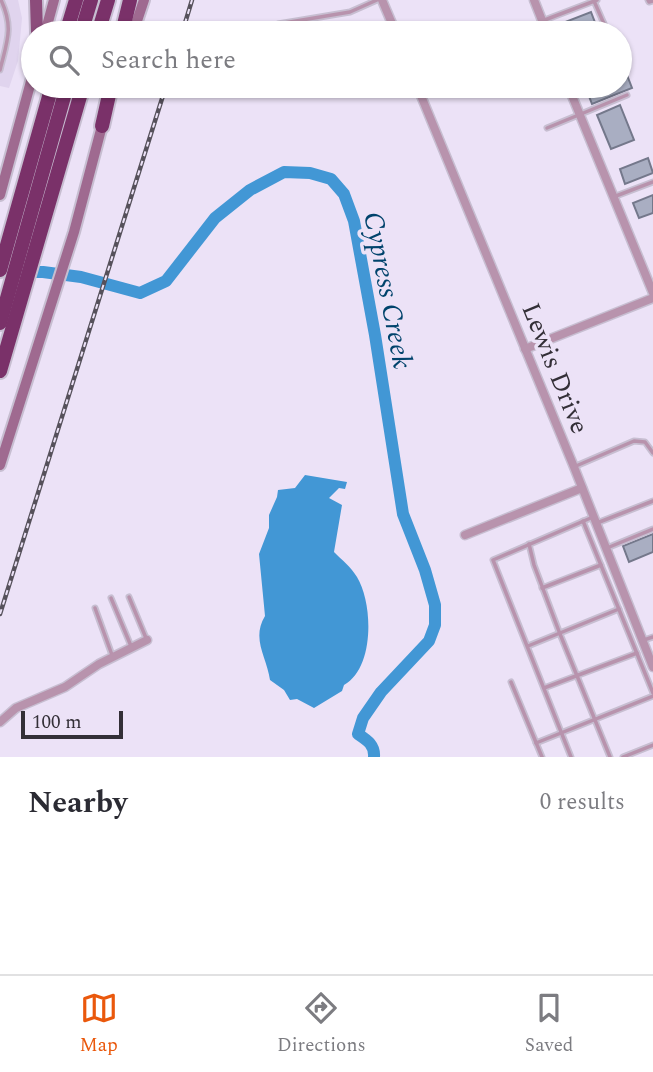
<!DOCTYPE html>
<style>
body{margin:0;font-family:Spectral,serif;background:#f7f7f7;color:#2b2b33}
.scale{position:absolute;left:21px;bottom:18px;width:102px;box-sizing:border-box;padding-left:7px;border:4px solid #332f37;border-top:0;font-size:19px;line-height:24px;white-space:nowrap;color:#332f37;-webkit-text-stroke:5px #ece2f7;paint-order:stroke}
.list{margin:0;padding:0;list-style:none}
h2{display:flex;justify-content:space-between;align-items:center;height:91px;margin:0;padding:0 28px;font-size:30px}
h2 small{font-size:23px;font-weight:400;color:#7c7c81}
.icon{flex:none;width:38px;height:38px;fill:none;stroke:currentColor;stroke-width:2;stroke-linecap:round;stroke-linejoin:round}
.map{position:relative;flex:none;width:653px;height:757px;overflow:hidden}
.search{position:absolute;background:#fff;box-shadow:0 2px 5px #0004;left:21px;right:21px;top:21px;height:77px;display:flex;align-items:center;gap:18px;box-sizing:border-box;padding:0 24px;border-radius:38px;color:#7c7c81;font-size:26px}
.sheet{height:217px;background:#fff}
nav{display:flex;justify-content:space-around;align-items:center;box-sizing:border-box;height:98px;border-top:2px solid #e1e1e2;background:#fff;font-size:19px;color:#7c7c81}
nav a{display:grid;justify-items:center;gap:4px}
nav .on{color:#ea580c}
.map>svg:first-child{display:block}
</style>
<div class="map">
<svg width="653" height="757" viewBox="0 0 653 757">
<rect width="100%" height="100%" fill="#ece2f7"/>
<path fill="#e0d4ee" d="M0,0H18L22,18L18,61L9,88L0,86Z"/>
<path fill="#4297d5" d="M305,475L347,482L345,489L339,488L329,498L342,505L334,552C342,560 351,567 357,577C373,603 375,668 344,685L342,691L314,708L297,699L290,700L284,690L270,680C267,657 251,639 265,616L259,554L269,528V515L277,497L278,490L295,488Z"/>
<g fill="none" stroke-linecap="round" stroke-linejoin="round">
<path stroke="#4297d5" stroke-width="12" d="M20,272H43L81,277L140,293L166,281L215,218L250,190L284,172L310,173L331,179L344,194L354,221L375,335L403,514L425,570L435,605V625L429,641L381,692L363,718L358,734C367,740 375,745 374,757"/>
</g>
<g fill="#a9aec2" stroke="#74788b" stroke-width="2">
<path d="M591,12L599,33H589L588,30L581,33H564L560,24Z"/>
<path d="M627,75L632,88L592,104L587,91L601,86H620V78Z"/>
<path d="M620,105L634,140L611,149L597,115Z"/>
<path d="M648,158L653,173L625,184L620,169Z"/>
<path d="M653,195V213L639,218L633,203Z"/>
<path d="M653,534V552L629,562L623,546Z"/>
</g>
<g fill="none" stroke-linecap="round" stroke-linejoin="round">
<g stroke="#c7bed1" stroke-width="7">
<g id="service">
<path d="M648,0L649,2L653,1"/>
<path d="M594,1L608,33"/>
<path d="M278,24L350,12L377,0"/>
<path d="M513,33L532,30"/>
<path d="M530,33L542,21L597,0"/>
<path d="M0,70C7,41 14,28 1,0"/>
<path d="M515,86L520,89L536,86"/>
<path d="M547,128L627,95"/>
<path d="M616,196L653,182"/>
<path d="M576,466L634,441L645,442L653,453"/>
<path d="M583,521L653,693"/>
<path d="M597,523L653,501"/>
<path d="M529,544L534,565L560,634L610,757"/>
<path d="M607,548L653,529"/>
<path d="M542,588L601,565"/>
<path d="M129,597L146,638"/>
<path d="M111,598L131,646"/>
<path d="M95,608L112,655"/>
<path d="M644,640L653,637"/>
<path d="M528,646L619,609"/>
<path d="M511,682L542,757"/>
<path d="M544,688L637,653"/>
<path d="M536,743L653,696"/>
<path d="M571,757L493,560L593,517"/>
<path d="M623,757L653,745"/>
</g>
</g>
<g stroke="#c7bed1" stroke-width="11">
<g id="minor">
<path d="M382,0L396,33"/>
<path d="M534,0L547,33"/>
<path d="M417,86L574,467L653,667"/>
<path d="M568,86L653,293"/>
<path d="M525,349L653,298"/>
<path d="M465,535L582,488"/>
<path d="M0,722L16,708L65,687L99,664L147,640"/>
</g>
</g>
<g stroke="#c7bed1" stroke-width="14">
<g id="secondary">
<path d="M45,33L54,0"/>
<path d="M133,33L144,0"/>
<path d="M0,195L33,74"/>
<path d="M0,465L74,232L103,122"/>
</g>
</g>
<g stroke="#c7bed1" stroke-width="16">
<path id="primary" d="M36,0L37,33"/>
</g>
<g stroke="#c7bed1" stroke-width="18">
<g id="motorway">
<path d="M66,33L76,0"/>
<path d="M81,33L91,0"/>
<path d="M98,33L108,0"/>
<path d="M122,33L130,0"/>
<path d="M102,126L111,86"/>
<path d="M0,270L52,86"/>
<path d="M0,323L67,86"/>
<path d="M0,371L83,86"/>
</g>
</g>
<use href="#service" stroke="#b893ad" stroke-width="3.5"/>
<use href="#minor" stroke="#b893ad" stroke-width="8"/>
<use href="#secondary" stroke="#9f6a90" stroke-width="10"/>
<use href="#primary" stroke="#8c4c7b" stroke-width="12"/>
<use href="#motorway" stroke="#7a3169" stroke-width="14"/>
<g stroke="#56515b" stroke-width="4.5">
<g id="rail">
<path d="M182,33L192,0"/>
<path d="M0,614L166,86"/>
</g>
</g>
<use href="#rail" stroke="#ece2f7" stroke-width="2" stroke-dasharray="5" stroke-linecap="butt"/>
</g>
<g text-anchor="middle" stroke-width="7" stroke-linejoin="round" paint-order="stroke">
<g font-size="26" fill="#332f37" stroke="#ece2f7">
<text transform="translate(556 368) rotate(68)" y="9">Lewis Drive</text>
</g>
<g font-size="28" font-style="italic" fill="#00436c" stroke="#ece2f7">
<text transform="translate(389 290) rotate(79)" y="10">Cypress Creek</text>
</g>
</g>
</svg>
<div class="scale">100 m</div>
<div class="search"><svg class="icon" aria-label="search" viewBox="0 0 24 24"><circle cx="10" cy="10" r="6"/><path d="M15 15l6 6"/></svg>Search here</div>
</div>
<section class="sheet">
<h2>Nearby<small>0 results</small></h2>
<ul class="list">
</ul>
</section>
<nav>
<a class="on"><svg class="icon" aria-label="map" viewBox="0 0 24 24"><path d="M3 6l6-2 6 2 6-2v14l-6 2-6-2-6 2zM9 4v14M15 6v14"/></svg>Map</a>
<a><svg class="icon" aria-label="directions" viewBox="0 0 24 24"><path d="M12 3l9 9-9 9-9-9zM9 14v-3h6M13 9l2 2-2 2"/></svg>Directions</a>
<a><svg class="icon" aria-label="saved" viewBox="0 0 24 24"><path d="M7 4h10v16l-5-4-5 4z"/></svg>Saved</a>
</nav>
